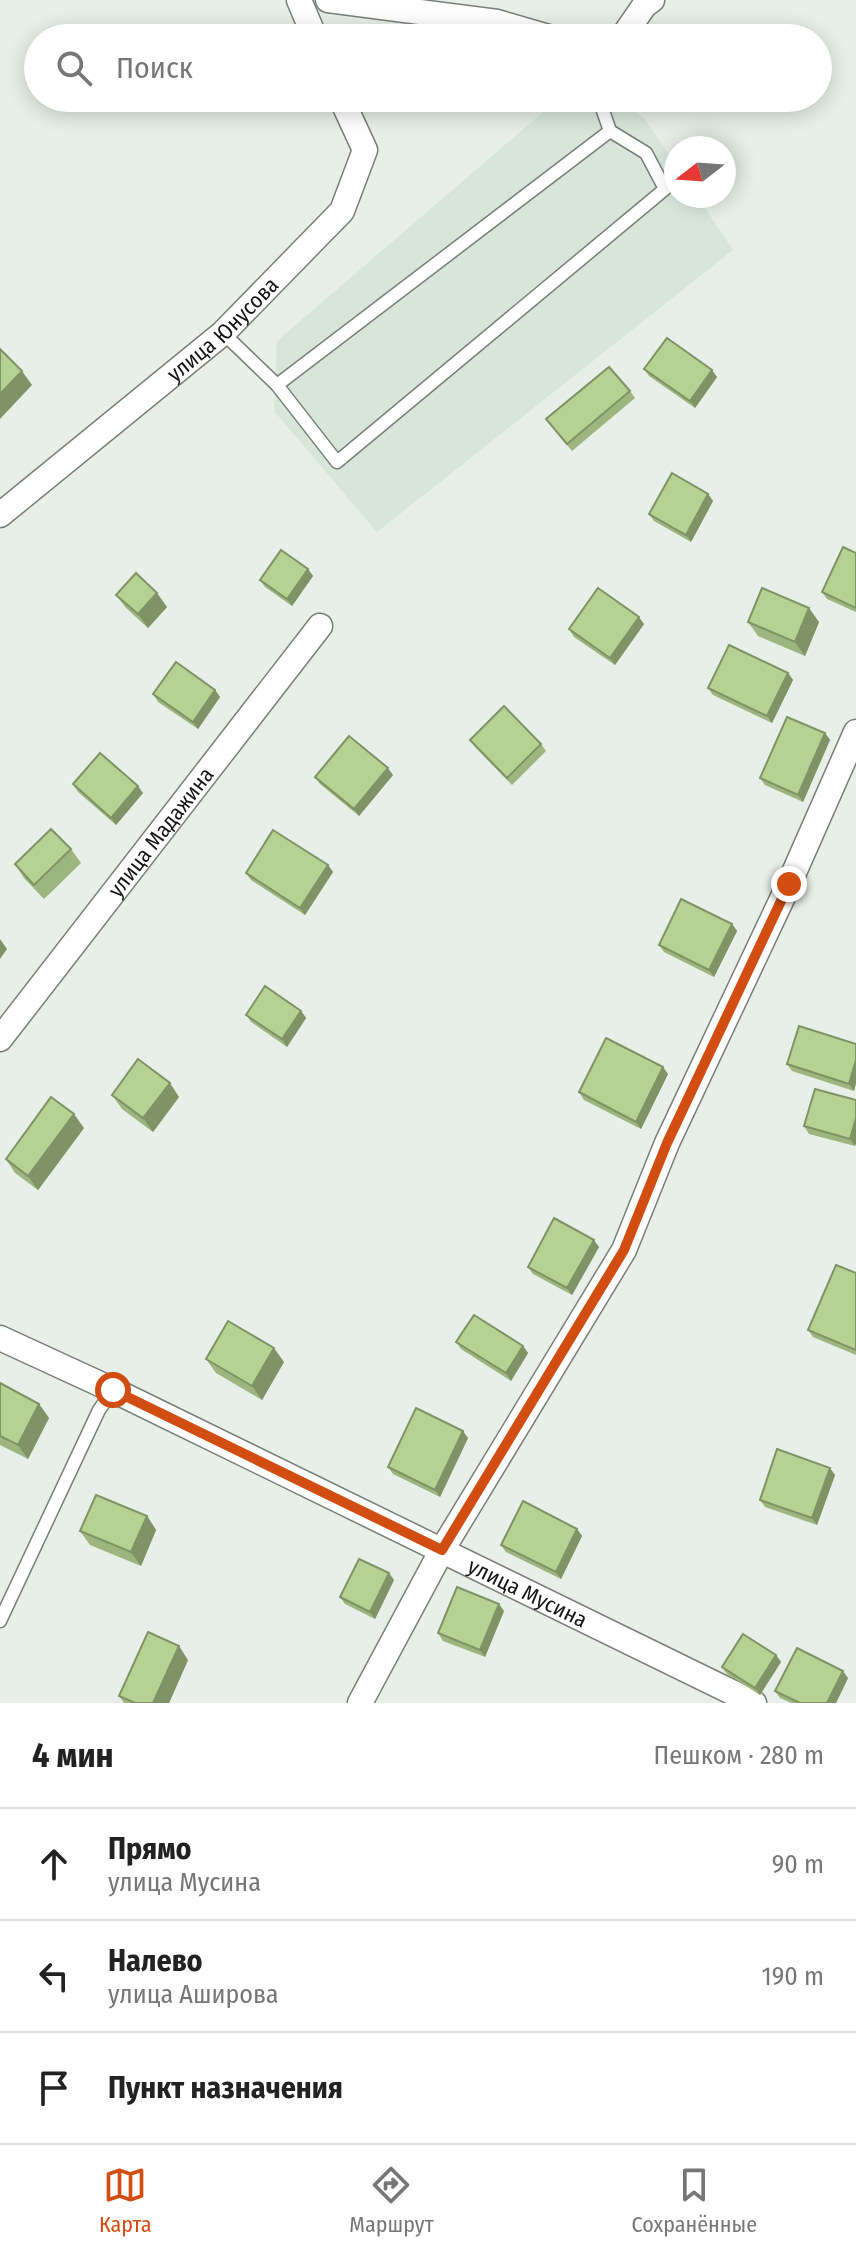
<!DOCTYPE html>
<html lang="ru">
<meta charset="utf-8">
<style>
body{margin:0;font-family:"Fira Sans Condensed",sans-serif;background:#f6f6f6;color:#222}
.compass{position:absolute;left:664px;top:136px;width:72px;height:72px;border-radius:50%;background:#fff;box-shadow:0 4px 20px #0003;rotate:253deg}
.stop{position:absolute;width:24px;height:24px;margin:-18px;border:6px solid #d24d11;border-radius:50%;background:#fff}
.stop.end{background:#d24d11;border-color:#fff;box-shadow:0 2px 8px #0008}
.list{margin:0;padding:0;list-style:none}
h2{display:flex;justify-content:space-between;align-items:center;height:104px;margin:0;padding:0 32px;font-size:34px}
h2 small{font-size:26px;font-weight:400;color:#767676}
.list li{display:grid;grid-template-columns:52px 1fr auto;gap:24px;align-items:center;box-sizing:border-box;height:112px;padding:0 32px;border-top:2px solid #e0e0e0}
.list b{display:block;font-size:30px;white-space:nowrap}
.list p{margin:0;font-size:26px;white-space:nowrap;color:#767676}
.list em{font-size:26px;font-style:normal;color:#767676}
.icon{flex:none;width:44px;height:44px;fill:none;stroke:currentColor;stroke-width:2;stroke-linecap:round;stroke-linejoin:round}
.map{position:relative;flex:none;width:856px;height:1703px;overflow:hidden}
.search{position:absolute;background:#fff;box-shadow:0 4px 20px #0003;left:24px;right:24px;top:24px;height:88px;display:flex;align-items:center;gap:20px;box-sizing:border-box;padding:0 28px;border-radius:44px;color:#767676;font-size:30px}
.sheet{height:440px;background:#fff}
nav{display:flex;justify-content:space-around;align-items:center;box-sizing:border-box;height:112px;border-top:2px solid #e0e0e0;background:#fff;font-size:22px;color:#767676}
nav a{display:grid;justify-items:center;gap:4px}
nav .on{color:#d24d11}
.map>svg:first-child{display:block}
</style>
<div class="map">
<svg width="856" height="1703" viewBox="0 0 856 1703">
<rect width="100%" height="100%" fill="#e7efe8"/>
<path fill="#d8e6da" d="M617,99L645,119L676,165V196H697L733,250L377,532L274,411L277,341L556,101Z"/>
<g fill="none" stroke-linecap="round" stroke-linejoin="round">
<g stroke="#787e79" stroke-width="15">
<g id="service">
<path d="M223,333L277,385L610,131L601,105L603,98"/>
<path d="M277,385L337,462L665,189L646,153L610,131"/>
<path d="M0,1621L99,1410L113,1390"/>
</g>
</g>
<g stroke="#787e79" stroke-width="27">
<g id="minor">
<path d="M299,0L315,38"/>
<path d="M328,0L497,22L552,38"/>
<path d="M622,38L644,6L652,0"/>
<path id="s1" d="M0,515L223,333L342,211L365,150L341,98"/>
<path id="s2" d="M0,1039L320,626"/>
<path id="s3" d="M0,1338L113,1390L754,1703"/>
<path d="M360,1703L442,1550L624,1250L667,1143L789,884L856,732"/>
</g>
</g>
<use href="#service" stroke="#fff" stroke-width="12"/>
<use href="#minor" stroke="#fff" stroke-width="24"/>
</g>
<g fill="#9db57e">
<path d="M644,369L717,377L695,408L649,376Z"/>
<path d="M630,391L635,398L572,451L546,419Z"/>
<path d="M708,494L713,501L691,542L654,521L649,514Z"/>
<path d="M856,553V612L827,599L822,592Z"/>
<path d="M308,569L313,576L292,606L265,587L260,580Z"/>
<path d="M116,595L167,607L148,628L126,608Z"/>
<path d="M748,622H819L805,656L758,636Z"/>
<path d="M644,624L615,665L574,637L569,629Z"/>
<path d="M788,673L793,680L772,723L713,695L708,688Z"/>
<path d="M215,690L220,697L198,729L158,702L153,694Z"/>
<path d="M825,733L830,740L803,802L765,785L760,778Z"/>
<path d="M470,740L541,744L546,751L512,785L475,747Z"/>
<path d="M393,775L359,816L320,784L315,777Z"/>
<path d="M73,784L143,793L116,825L78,792Z"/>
<path d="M71,849L81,863L44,899L24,878L15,864Z"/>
<path d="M328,865L333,872L305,915L251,880L246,873Z"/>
<path d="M732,924L737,931L714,977L664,952L659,945Z"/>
<path d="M301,1011L306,1018L287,1047L251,1022L246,1015Z"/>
<path d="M856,1044V1083L854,1091L792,1071L787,1064Z"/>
<path d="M668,1074L641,1129L584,1100L579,1092Z"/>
<path d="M112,1095L179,1097L153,1132L122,1109Z"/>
<path d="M856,1100L855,1146L809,1134L804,1126Z"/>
<path d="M84,1128L38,1190L15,1173L6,1159Z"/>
<path d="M599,1247L572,1295L533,1274L528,1267Z"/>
<path d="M856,1273V1355L813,1337L808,1330Z"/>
<path d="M456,1342L523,1346L528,1353L511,1381L461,1349Z"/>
<path d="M206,1359L284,1362L262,1400L216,1373Z"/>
<path d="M0,1383L39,1404L49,1418L28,1459L0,1445Z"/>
<path d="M468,1438L440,1497L393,1474L388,1467Z"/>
<path d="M835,1475L817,1525L765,1507L760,1500Z"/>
<path d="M147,1516L156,1530L141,1566L90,1545L80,1531Z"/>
<path d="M577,1529L582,1536L561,1579L506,1552L501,1545Z"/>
<path d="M394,1580L375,1619L345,1604L340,1597Z"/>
<path d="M504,1611L485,1657L443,1641L438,1633Z"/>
<path d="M776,1655L781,1662L760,1695L727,1674L722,1667Z"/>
<path d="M188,1660L169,1703H124L119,1696Z"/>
<path d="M848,1678L836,1703H791L780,1698L775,1691Z"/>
</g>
<g fill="#7f9366">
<path d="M712,370L717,377L695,408L690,401Z"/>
<path d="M22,371L32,385L0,419V394Z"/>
<path d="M708,494L713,501L691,542L686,535Z"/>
<path d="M308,569L313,576L292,606L287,599Z"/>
<path d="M157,593L167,607L148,628L138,614Z"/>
<path d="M809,608L819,622L805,656L795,642Z"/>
<path d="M639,617L644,624L615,665L610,658Z"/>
<path d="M788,673L793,680L772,723L767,716Z"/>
<path d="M215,690L220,697L198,729L193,722Z"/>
<path d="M825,733L830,740L803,802L798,795Z"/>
<path d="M388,768L393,775L359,816L354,809Z"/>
<path d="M138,786L143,793L116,825L111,818Z"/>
<path d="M328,865L333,872L305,915L300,908Z"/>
<path d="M732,924L737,931L714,977L709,970Z"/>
<path d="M0,939L7,949L0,959Z"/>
<path d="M301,1011L306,1018L287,1047L282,1039Z"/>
<path d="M856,1060V1083L854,1091L849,1084Z"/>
<path d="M663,1067L668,1074L641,1129L636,1122Z"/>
<path d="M170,1083L179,1097L153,1132L143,1118Z"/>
<path d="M74,1114L84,1128L38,1190L28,1176Z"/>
<path d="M856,1118V1144L855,1146L850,1139Z"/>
<path d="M594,1240L599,1247L572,1295L567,1288Z"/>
<path d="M523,1346L528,1353L511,1381L506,1373Z"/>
<path d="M274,1348L284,1362L262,1400L252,1386Z"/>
<path d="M39,1404L49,1418L28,1459L18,1445Z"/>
<path d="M463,1431L468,1438L440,1497L435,1490Z"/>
<path d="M830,1468L835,1475L817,1525L812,1518Z"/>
<path d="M147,1516L156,1530L141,1566L131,1552Z"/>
<path d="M577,1529L582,1536L561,1579L556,1572Z"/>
<path d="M389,1573L394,1580L375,1619L370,1612Z"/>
<path d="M499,1604L504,1611L485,1657L480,1650Z"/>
<path d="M179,1646L188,1660L169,1703H153Z"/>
<path d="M776,1655L781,1662L760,1695L755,1688Z"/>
<path d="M843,1671L848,1678L836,1703H827Z"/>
</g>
<g fill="#b6d292" stroke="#7f9366" stroke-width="2">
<path d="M667,338L712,370L690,401L644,369Z"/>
<path d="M0,349L22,371L0,394Z"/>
<path d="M609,367L630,391L567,444L546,419Z"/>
<path d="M672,473L708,494L686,535L649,514Z"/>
<path d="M843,547L856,553V608L822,592Z"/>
<path d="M281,550L308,569L287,599L260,580Z"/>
<path d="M136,573L157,593L138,614L116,595Z"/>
<path d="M598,588L639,617L610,658L569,629Z"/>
<path d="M762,588L809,608L795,642L748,622Z"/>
<path d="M729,645L788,673L767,716L708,688Z"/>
<path d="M176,662L215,690L193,722L153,694Z"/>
<path d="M504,706L541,744L507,778L470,740Z"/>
<path d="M787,717L825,733L798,795L760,778Z"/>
<path d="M349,736L388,768L354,809L315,777Z"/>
<path d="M100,753L138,786L111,818L73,784Z"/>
<path d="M51,829L71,849L34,885L15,864Z"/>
<path d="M273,830L328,865L300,908L246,873Z"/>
<path d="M681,899L732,924L709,970L659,945Z"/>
<path d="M265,986L301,1011L282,1039L246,1015Z"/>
<path d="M799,1026L856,1044V1060L849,1084L787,1064Z"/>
<path d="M606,1038L663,1067L636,1122L579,1092Z"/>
<path d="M138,1059L170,1083L143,1118L112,1095Z"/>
<path d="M815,1089L856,1100V1118L850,1139L804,1126Z"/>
<path d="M51,1097L74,1114L28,1176L6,1159Z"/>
<path d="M554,1218L594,1240L567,1288L528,1267Z"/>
<path d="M836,1265L856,1273V1350L808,1330Z"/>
<path d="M474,1315L523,1346L506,1373L456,1342Z"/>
<path d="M228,1321L274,1348L252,1386L206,1359Z"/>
<path d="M0,1383L39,1404L18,1445L0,1436Z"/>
<path d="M416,1408L463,1431L435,1490L388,1467Z"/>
<path d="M777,1449L830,1468L812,1518L760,1500Z"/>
<path d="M96,1495L147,1516L131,1552L80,1531Z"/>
<path d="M523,1501L577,1529L556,1572L501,1545Z"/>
<path d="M359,1559L389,1573L370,1612L340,1597Z"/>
<path d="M457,1587L499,1604L480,1650L438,1633Z"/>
<path d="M148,1632L179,1646L153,1703H135L119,1696Z"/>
<path d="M743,1634L776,1655L755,1688L722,1667Z"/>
<path d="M797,1648L843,1671L827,1703H800L775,1691Z"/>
</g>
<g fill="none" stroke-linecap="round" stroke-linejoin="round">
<path stroke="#d24d11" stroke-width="10" d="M113,1390L442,1550L624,1250L667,1143L789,884"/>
</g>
<g text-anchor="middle" stroke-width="6" stroke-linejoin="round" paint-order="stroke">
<g font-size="22" fill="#131614" stroke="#fff">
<text dy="8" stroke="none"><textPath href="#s1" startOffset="290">улица Юнусова</textPath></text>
<text dy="8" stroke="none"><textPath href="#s2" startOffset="262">улица Мадажина</textPath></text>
<text dy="8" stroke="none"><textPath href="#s3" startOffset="586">улица Мусина</textPath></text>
</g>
</g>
</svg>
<svg class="compass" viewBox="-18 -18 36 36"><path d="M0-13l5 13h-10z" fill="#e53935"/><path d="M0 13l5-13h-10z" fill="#767676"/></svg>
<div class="stop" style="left:113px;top:1390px"></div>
<div class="stop end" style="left:789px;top:884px"></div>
<div class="search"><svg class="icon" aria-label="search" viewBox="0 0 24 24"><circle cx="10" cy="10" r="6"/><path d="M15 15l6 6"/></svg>Поиск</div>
</div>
<section class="sheet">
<h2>4 мин<small>Пешком · 280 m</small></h2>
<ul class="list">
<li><svg class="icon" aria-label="ahead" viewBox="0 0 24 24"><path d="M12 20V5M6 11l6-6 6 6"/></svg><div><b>Прямо</b><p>улица Мусина</p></div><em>90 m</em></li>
<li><svg class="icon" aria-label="left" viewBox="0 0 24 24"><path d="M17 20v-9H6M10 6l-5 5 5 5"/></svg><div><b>Налево</b><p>улица Аширова</p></div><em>190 m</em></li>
<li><svg class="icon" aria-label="arrive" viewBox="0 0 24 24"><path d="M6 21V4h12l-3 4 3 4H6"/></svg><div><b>Пункт назначения</b></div></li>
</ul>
</section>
<nav>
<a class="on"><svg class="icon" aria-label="map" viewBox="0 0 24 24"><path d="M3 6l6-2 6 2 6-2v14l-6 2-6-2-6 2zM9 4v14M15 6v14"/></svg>Карта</a>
<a><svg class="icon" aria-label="directions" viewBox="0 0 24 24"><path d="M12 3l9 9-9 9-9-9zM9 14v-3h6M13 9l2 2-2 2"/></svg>Маршрут</a>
<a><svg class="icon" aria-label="saved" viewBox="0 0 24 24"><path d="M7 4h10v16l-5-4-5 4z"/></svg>Сохранённые</a>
</nav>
